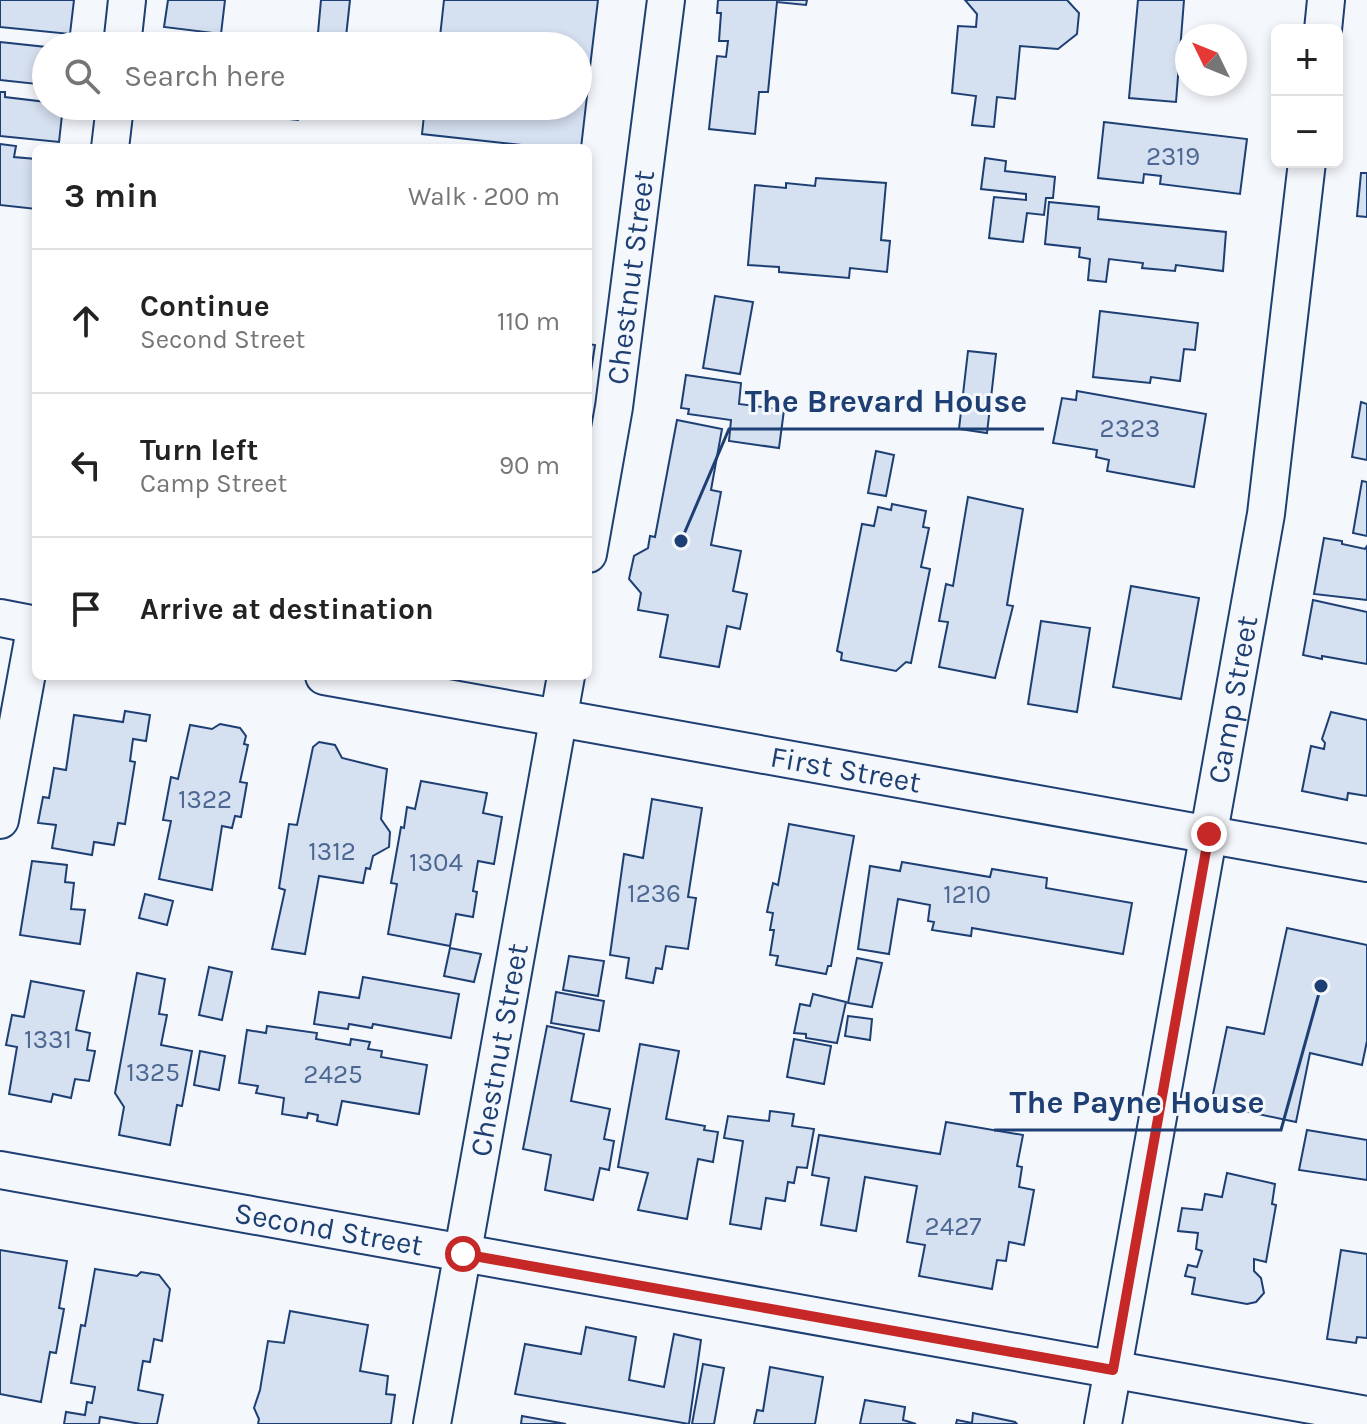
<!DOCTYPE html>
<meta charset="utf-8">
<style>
body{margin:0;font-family:Karla,sans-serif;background:#f6f6f6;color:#222}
.controls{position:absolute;right:24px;top:24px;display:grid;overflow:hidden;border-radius:12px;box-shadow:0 4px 12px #0003}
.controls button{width:72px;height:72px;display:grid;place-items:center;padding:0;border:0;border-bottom:2px solid #e0e0e0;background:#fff;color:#222;font:40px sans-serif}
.compass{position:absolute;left:1175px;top:24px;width:72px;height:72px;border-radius:50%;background:#fff;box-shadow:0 4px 12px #0003;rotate:313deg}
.stop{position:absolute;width:24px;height:24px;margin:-18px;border:6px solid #c62828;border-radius:50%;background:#fff}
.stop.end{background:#c62828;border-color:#fff;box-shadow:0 2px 8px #0008}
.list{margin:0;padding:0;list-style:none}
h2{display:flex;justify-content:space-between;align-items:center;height:104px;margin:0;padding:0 32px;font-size:34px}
h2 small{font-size:26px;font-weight:400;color:#767676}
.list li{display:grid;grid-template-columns:52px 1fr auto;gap:24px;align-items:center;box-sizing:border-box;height:144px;padding:0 32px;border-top:2px solid #e0e0e0}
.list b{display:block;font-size:30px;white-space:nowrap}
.list p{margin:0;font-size:26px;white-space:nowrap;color:#767676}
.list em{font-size:26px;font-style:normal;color:#767676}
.icon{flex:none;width:44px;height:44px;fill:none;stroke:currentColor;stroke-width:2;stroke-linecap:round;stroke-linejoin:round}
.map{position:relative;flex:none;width:1367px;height:1424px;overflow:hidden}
.search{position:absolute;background:#fff;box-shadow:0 4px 12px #0003;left:32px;top:32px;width:560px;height:88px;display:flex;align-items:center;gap:20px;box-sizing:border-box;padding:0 28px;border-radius:44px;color:#767676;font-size:30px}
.panel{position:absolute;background:#fff;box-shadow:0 4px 12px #0003;left:32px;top:144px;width:560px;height:536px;border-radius:12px}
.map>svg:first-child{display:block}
</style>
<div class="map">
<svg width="1367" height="1424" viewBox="0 0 1367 1424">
<rect width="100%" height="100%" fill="#f4f7fb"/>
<g fill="#d5e0f0" stroke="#1d3f73" stroke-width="2">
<path d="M0,0H74L70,34L0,27Z"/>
<path d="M168,0H225L221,34L164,27Z"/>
<path d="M321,0H350L345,46L317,44Z"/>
<path d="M444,0H598L590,67L578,65V46H439Z"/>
<path d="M718,0H807L806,5L777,2L768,92H759L755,134L709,129L717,56L726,57L728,41H719L721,13H717Z"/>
<path d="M1067,0L1079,13L1077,34L1058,49L1020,46L1015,99L997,97L994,127L972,125L976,96L952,93L958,26L976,27L977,14L965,0Z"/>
<path d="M1138,0H1184L1176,102L1129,98Z"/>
<path d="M0,42L46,47V85L0,80Z"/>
<path d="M578,86L588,87L581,148H549L422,134L425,106H578Z"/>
<path d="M0,92H5V97L46,102V106H63L59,142L0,136Z"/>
<path d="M161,106H300L298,120Z"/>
<path d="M316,106H345L343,118L315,115Z"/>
<path d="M1104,122L1247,139L1240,194L1160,184L1161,176L1144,174L1143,183L1098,178Z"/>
<path d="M0,144L16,146L14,157L36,159V209L0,205Z"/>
<path d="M985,158L1006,161L1005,171L1055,177L1053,198H1046L1044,215L1027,213L1023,242L989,238L994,197L1026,200V194L981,189Z"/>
<path d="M1361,173H1367V217L1357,216Z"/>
<path d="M816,178L886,183L881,240L890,241L887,272L850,268L849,278L779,272V267L748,265L755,185L786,188V183L815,186Z"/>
<path d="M1049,202L1099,207L1098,219L1226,232L1223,271L1176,265L1175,271L1142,268L1143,263L1109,259L1106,282L1088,280L1090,259L1079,257L1080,248L1045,244Z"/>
<path d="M715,296L753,302L740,374L703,368Z"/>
<path d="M1100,311L1198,323L1195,350L1184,349L1180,381L1151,377L1150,383L1093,377Z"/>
<path d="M588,344L595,345L588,391Z"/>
<path d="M968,351L996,354L987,433L959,429Z"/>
<path d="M686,375L741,383L739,404L784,410L779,448L729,441L731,420L688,414L689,409L681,408Z"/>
<path d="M1077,391L1206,414L1194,487L1107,471L1109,460L1096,457L1097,450L1053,443L1062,398L1076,400Z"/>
<path d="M1361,402L1367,404V460L1352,457Z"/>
<path d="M677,420L722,429L711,490L721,492L711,545L741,551L733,591L747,594L740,629L727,626L719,667L660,657L668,615L638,610L641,593L629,579L634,556L648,548L650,536L655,537Z"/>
<path d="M876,451L894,455L886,496L868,493Z"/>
<path d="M1362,481L1367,482V536L1353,533Z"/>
<path d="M968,497L1023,509L1007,605L1013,606L995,678L939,667L948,622L939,621L946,584L953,586Z"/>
<path d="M892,504L926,511L923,527L929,528L921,567L930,569L911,663L906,662L896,671L841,660L842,653L837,651L862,524L874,526L878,507L891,510Z"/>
<path d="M1324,538L1342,541V544L1365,549L1367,546V600L1314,594Z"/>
<path d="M1131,586L1199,598L1181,699L1113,687Z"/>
<path d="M1313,600L1367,612V664L1322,656V659L1303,655Z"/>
<path d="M1041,621L1090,628L1077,712L1028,704Z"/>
<path d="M125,711L150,715L146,741L133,739L130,761L135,762L125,824L118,823L114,845L94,842L92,855L52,848L56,825L38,823L43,797L49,798L54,768L66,770L74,715L123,722Z"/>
<path d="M1331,712L1367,720V796L1348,793L1347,800L1302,791L1311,746L1324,749L1325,743L1322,739Z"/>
<path d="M220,724L240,728L246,736L244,744L248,745L240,782L247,783L241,817L235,816L232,828L222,826L212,890L159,879L171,821L163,820L171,777L178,779L190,725L212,729Z"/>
<path d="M319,742L335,745L342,758L387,769L381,819L390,832L389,847L373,856L370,869L366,868L363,883L319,876L305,954L272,949L285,890L279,888L289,824L297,825L313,747Z"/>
<path d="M421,781L487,793L483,813L502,817L494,864L478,861L473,891L477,892L473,917L456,914L450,946L388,934L397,884L391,883L401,827L404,828L407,807L415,809Z"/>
<path d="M652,799L702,808L688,897L696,898L688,949L666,946L662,969L656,968L653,983L626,978L629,958L610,955L624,854L643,858Z"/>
<path d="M789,824L854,836L831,966H828L826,974L776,965L778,956L770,955L774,930H770L773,913L767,912L773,883L778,885Z"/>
<path d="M32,861L67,865L65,882L74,883L71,909L85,910L80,944L20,935Z"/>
<path d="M902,862L990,877L992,869L1047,878L1046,888L1132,903L1123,954L972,928L971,936L932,930L934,922L928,921L930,905L898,899L889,954L858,949L870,866L900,871Z"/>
<path d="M145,894L173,901L167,925L139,918Z"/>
<path d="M1287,928L1367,945V1041L1362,1065L1310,1053L1296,1122L1211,1104L1227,1027L1264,1034Z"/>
<path d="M450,948L481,954L474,982L444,976Z"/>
<path d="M569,956L604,961L598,996L563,990Z"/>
<path d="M857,958L882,963L872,1007L848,1003Z"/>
<path d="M209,967L232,972L222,1020L199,1015Z"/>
<path d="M137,973L165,979L159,1014L167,1015L161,1045L192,1051L182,1106L177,1105L170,1145L119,1135L124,1107L115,1093Z"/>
<path d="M363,977L459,994L451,1038L373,1024L372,1028L349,1024L348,1029L314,1024L319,992L359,998Z"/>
<path d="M31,981L84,991L76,1030L90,1033L87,1050L95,1051L89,1081L75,1079L71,1098L53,1094L51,1102L9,1094L17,1047L6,1045L12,1015L24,1017Z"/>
<path d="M556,992L604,1001L599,1031L551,1023Z"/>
<path d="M813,994L846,1002L837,1043L806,1038V1034L794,1033L800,1004L810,1006Z"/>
<path d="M848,1016L872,1019L870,1040L845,1036Z"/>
<path d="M267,1026L317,1033L316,1039L350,1045L351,1039L370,1042L368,1049L382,1051L381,1057L427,1065L419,1114L342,1101L337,1125L317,1121L318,1115L308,1113L307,1118L282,1114L284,1098L256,1093L258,1086L239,1083L247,1030L266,1033Z"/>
<path d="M547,1026L584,1034L571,1101L610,1109L604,1139L614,1141L609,1170L600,1168L593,1200L545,1190L551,1155L523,1149Z"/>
<path d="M794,1039L831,1046L824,1084L787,1077Z"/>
<path d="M640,1044L679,1051L666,1119L705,1126L704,1130L718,1132L713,1162L698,1159L687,1219L638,1210L648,1173L618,1167Z"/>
<path d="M200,1051L225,1056L219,1090L194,1085Z"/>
<path d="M770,1111L794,1114L792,1126L814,1129L807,1168L797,1167L794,1183L788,1182L785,1201L766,1198L761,1229L730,1224L743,1141L724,1138L728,1116L769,1121Z"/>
<path d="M946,1122L1023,1135L1017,1166L1022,1167L1019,1187L1034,1190L1024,1245L1009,1242L1006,1261L997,1260L992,1289L919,1276L925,1245L907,1242L917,1186L865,1177L856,1231L821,1225L829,1178L812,1175L819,1135L940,1154Z"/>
<path d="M1307,1130L1367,1140V1180L1299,1170Z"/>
<path d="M1227,1173L1275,1184L1272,1204L1276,1205L1266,1262L1254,1259V1271L1261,1278L1264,1293L1256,1302L1247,1304L1192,1294L1195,1278L1185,1276L1188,1265L1197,1267L1202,1251L1196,1249L1198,1233L1178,1231L1182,1208L1202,1210L1205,1194L1222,1197Z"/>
<path d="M0,1250L67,1261L59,1308L64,1309L56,1353L50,1352L41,1402L0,1394Z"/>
<path d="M1341,1250L1367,1254V1338L1357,1337L1356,1343L1327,1339Z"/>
<path d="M95,1269L137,1276L141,1272L159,1275L170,1289L162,1341L154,1339L150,1362L143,1361L138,1390L163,1395L157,1424H141L100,1417L99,1424H64L66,1412L85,1415L87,1402L92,1403L95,1387L71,1383L81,1325L85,1326Z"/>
<path d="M290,1311L368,1325L360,1371L388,1376L386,1394L395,1395L391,1424H258L259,1419L254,1408L260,1390L268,1341L284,1343Z"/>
<path d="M586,1327L636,1337L629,1380L664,1387L674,1334L701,1340L689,1424L515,1394L525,1344L581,1354Z"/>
<path d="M703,1364L724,1368L714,1424H692Z"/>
<path d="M770,1367L823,1377L815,1424H754L757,1410L763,1411Z"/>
<path d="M865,1400L905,1407L903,1420L916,1424H860Z"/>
<path d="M973,1413L1015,1422L1017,1424H956L957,1420L972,1423Z"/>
<path d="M522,1416L566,1424H521Z"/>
</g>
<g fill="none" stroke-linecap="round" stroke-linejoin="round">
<g stroke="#1d3f73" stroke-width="40">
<g id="minor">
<path d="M1323,30L1326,0"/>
<path d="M122,46L127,0"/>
<path d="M110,148L115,106"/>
<path id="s1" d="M588,554L614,407L666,0"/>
<path d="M0,618L36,625"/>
<path id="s2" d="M324,676L1367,863"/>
<path d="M0,820L36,624"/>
<path id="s3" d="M0,1170L1367,1415"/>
<path id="s4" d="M432,1424L566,676"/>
<path id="s5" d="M1103,1424L1266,514L1307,162"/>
</g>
</g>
<use href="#minor" stroke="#f4f7fb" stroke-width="36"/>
</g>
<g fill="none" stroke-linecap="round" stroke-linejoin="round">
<path stroke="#c62828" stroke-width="10" d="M463,1254L1113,1370L1209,834"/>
</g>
<g text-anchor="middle" stroke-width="6" stroke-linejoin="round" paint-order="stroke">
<g font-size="26" fill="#4b6792">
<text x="1173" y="165">2319</text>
<text x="1130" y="437">2323</text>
<text x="205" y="808">1322</text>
<text x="332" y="860">1312</text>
<text x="436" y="871">1304</text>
<text x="654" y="902">1236</text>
<text x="967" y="903">1210</text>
<text x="48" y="1048">1331</text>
<text x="153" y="1081">1325</text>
<text x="333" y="1083">2425</text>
<text x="953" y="1235">2427</text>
</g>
<g font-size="30" fill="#1d3f73" stroke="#f4f7fb">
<text dy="10" stroke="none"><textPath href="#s1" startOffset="280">Chestnut Street</textPath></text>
<text dy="10" stroke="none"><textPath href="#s5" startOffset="736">Camp Street</textPath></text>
<text dy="10" stroke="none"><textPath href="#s2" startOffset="530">First Street</textPath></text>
<text dy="10" stroke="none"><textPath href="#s4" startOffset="380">Chestnut Street</textPath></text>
<text dy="10" stroke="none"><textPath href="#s3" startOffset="334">Second Street</textPath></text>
</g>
</g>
<path fill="none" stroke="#1d3f73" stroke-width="3" d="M681 541L729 429H1044M1321 986L1281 1130H994"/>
<g fill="#1d3f73" stroke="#f4f7fb" stroke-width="3">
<circle cx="681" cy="541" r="8"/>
<circle cx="1321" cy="986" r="8"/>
</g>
<g font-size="32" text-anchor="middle" font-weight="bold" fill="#1d3f73" stroke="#f4f7fb" stroke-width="6" stroke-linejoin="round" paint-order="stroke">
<text x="886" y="412">The Brevard House</text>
<text x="1137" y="1113">The Payne House</text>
</g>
</svg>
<div class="controls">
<button>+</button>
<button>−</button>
</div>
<svg class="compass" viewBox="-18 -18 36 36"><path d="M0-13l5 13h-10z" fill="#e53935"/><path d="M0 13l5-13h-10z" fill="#767676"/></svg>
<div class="stop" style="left:463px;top:1254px"></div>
<div class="stop end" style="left:1209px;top:834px"></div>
<div class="search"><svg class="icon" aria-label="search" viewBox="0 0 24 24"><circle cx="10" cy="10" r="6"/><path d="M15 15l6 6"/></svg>Search here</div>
<section class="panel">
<h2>3 min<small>Walk · 200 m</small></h2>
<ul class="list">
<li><svg class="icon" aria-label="ahead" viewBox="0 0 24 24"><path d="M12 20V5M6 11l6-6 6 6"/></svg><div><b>Continue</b><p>Second Street</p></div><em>110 m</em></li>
<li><svg class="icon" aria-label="left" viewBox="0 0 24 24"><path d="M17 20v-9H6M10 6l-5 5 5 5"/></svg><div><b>Turn left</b><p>Camp Street</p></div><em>90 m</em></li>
<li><svg class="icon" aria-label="arrive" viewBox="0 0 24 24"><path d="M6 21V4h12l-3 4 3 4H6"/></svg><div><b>Arrive at destination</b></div></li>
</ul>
</section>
</div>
